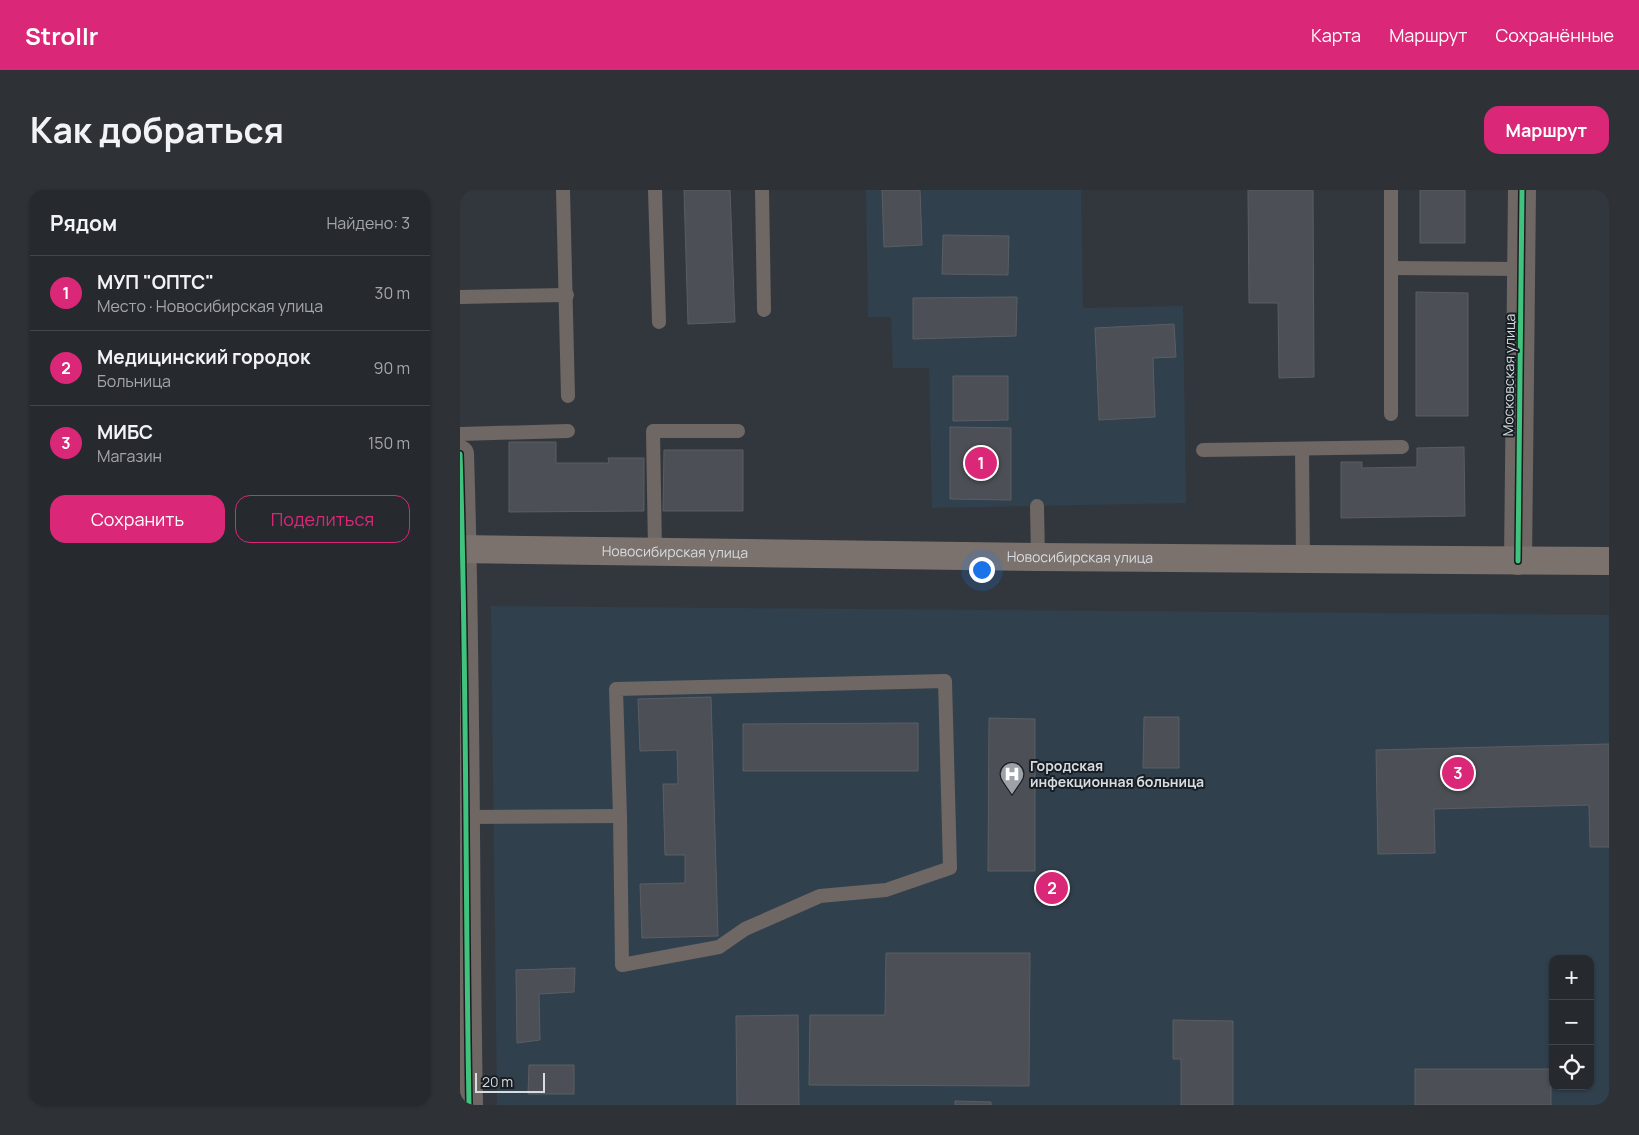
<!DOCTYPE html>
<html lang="ru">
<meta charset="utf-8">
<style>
body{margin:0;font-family:Manrope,sans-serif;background:#2e3136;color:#f1f3f6}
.controls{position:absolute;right:15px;bottom:15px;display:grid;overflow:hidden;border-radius:10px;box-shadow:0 1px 4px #0004}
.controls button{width:45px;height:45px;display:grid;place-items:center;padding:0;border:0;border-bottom:1px solid #42454a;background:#26292e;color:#f1f3f6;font:25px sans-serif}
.scale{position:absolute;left:15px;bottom:12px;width:70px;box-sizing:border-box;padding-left:5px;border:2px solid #d5dce2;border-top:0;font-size:14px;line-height:18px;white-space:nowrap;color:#d5dce2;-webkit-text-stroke:4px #191e23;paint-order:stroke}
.you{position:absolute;left:521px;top:379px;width:18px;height:18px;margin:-12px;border:4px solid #fff;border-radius:50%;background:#1a73e8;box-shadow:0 0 0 8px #1a73e833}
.badge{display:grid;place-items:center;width:32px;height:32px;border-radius:50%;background:#db2777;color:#fff;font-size:16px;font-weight:700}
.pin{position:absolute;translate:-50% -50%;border:2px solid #fff;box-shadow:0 1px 5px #0006}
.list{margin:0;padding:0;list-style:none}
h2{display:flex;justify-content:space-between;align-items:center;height:65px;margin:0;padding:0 20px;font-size:21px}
h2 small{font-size:16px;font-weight:400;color:#a4a6aa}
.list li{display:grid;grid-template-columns:32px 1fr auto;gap:15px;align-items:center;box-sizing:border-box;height:75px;padding:0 20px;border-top:1px solid #42454a}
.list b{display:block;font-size:19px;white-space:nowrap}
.list p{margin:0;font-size:16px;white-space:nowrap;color:#a4a6aa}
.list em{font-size:16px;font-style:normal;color:#a4a6aa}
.actions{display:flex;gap:10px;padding:15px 20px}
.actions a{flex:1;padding:11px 0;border:1px solid #db2777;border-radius:15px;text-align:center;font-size:18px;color:#db2777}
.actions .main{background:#db2777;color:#fff}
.icon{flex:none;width:28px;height:28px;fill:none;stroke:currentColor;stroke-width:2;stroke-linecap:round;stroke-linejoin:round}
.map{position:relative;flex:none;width:1149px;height:915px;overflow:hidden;border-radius:15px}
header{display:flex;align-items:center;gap:30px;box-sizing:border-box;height:70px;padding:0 25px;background:#db2777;color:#fff}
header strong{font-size:24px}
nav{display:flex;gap:28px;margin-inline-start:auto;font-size:18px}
.intro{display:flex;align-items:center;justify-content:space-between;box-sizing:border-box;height:120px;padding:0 30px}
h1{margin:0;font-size:35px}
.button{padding:12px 22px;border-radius:15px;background:#db2777;color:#fff;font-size:18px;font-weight:700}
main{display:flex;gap:30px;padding:0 30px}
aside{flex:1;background:#26292e;border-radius:15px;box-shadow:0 1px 4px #0004}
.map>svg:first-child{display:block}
</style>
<header>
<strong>Strollr</strong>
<nav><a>Карта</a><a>Маршрут</a><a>Сохранённые</a></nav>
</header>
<div class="intro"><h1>Как добраться</h1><a class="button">Маршрут</a></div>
<main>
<aside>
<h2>Рядом<small>Найдено: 3</small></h2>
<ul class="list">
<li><span class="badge">1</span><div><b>МУП &quot;ОПТС&quot;</b><p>Место · Новосибирская улица</p></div><em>30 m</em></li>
<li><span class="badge">2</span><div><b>Медицинский городок</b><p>Больница</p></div><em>90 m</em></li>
<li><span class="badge">3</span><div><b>МИБС</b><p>Магазин</p></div><em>150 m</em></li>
</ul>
<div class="actions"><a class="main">Сохранить</a><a>Поделиться</a></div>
</aside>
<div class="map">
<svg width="1149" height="915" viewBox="0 0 1149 915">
<rect width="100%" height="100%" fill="#32373d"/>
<g fill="#31404d" fill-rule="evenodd">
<path d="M406,0H621L623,118L723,116L726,313L472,318L469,178H433L431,127H408Z"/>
<path d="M31,416L1149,425V915H37ZM1093,769H1130V896H1093Z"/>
</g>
<g fill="#4c5056" stroke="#5a5e63">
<path d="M224,0H270L275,132L228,134Z"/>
<path d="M422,0H460L462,55L424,57Z"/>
<path d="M788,0H853L854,187L819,188L818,113H789Z"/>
<rect x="960" y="0" width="45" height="53"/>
<path d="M483,45L549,46L548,85L482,84Z"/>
<path d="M956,102L1008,103V226H956Z"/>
<path d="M557,107L556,146L453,149V108Z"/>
<path d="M714,134L716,167L693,168L695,227L639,230L635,138Z"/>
<path d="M493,186H548V230L493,231Z"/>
<path d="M490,237L551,238V310L490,309Z"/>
<path d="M49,252H96V273H149L148,268H184V321L49,322Z"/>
<path d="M1004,257L1005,326L881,328V272H902V278L957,277V258Z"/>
<path d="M204,260H283V321H203Z"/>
<path d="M251,507L258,746L182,748L180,694L225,693V665H205L203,594H218L217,560L180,561L178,509Z"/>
<path d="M684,527H719V578H683Z"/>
<path d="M529,528L575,529V681H528Z"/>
<path d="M458,533V581H283V534Z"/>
<path d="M1149,554V657H1130L1129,615L974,619L975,663L918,664L916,560Z"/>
<path d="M426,763H570L569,896L349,895L350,825H425Z"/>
<path d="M115,778L114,802L79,804L80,850L57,853L56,780Z"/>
<path d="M338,825L339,915H277L276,826Z"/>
<path d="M713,830L773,831V915H721V869H713Z"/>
<path d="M69,875H114V904H68Z"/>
<rect x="955" y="879" width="136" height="36"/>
<path d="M495,911L531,912V915H495Z"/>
</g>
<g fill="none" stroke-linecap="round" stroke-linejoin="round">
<g stroke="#6e6764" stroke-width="14">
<path d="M103,0L108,206"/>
<path d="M195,0L199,132"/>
<path d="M302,0L304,120"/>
<path d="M931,78L1061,79"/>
<path d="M0,107L107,105"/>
<path d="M931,224V0"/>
<path d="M0,244L108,241"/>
<path d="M842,259L843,369"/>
<path d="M743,260L942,257"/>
<path d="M577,316L578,367"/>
<path d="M195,361L193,241H278"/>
<path d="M485,491L490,678L426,700L360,706L285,739L259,757L162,775L160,626L156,499Z"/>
<path d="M5,627L160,626"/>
</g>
<g stroke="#6e6764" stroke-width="28">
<path d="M0,264C7,481 5,698 9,915"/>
<path d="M1058,371L1062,0"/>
</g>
<path stroke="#7b726d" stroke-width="28" id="s1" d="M0,359L578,367L1149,371"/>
<g stroke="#191e23" stroke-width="8">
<g id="cycleway">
<path d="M0,264C7,481 5,698 9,915"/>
<path d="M1058,371L1062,0"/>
</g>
</g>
<use href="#cycleway" stroke="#40c37c" stroke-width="5"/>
</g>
<defs>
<g id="hospital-pin" transform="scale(1.25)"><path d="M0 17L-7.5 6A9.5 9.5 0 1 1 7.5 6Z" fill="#9ca2a8" stroke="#191e23"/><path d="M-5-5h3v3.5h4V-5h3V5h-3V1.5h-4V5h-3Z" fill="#fff"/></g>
</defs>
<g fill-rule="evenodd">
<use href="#hospital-pin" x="552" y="584"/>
</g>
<g text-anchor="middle" stroke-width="4" stroke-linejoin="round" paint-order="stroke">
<g font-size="14" fill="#d5dce2" stroke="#191e23">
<text transform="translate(1049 185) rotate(-89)" y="5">Московская улица</text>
<text dy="5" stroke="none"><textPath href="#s1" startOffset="215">Новосибирская улица</textPath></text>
<text dy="5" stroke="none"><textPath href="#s1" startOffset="620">Новосибирская улица</textPath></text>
</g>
<g font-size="14" font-weight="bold" fill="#d5dce2" stroke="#191e23" text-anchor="start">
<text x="570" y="581">Городская<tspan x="570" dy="16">инфекционная больница</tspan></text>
</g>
</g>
</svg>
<div class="controls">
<button>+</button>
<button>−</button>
<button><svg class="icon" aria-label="locate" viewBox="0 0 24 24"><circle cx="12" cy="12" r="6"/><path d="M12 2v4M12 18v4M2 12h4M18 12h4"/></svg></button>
</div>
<div class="scale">20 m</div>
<div class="you"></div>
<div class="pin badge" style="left:521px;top:273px">1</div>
<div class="pin badge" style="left:592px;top:698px">2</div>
<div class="pin badge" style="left:998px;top:583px">3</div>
</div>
</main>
